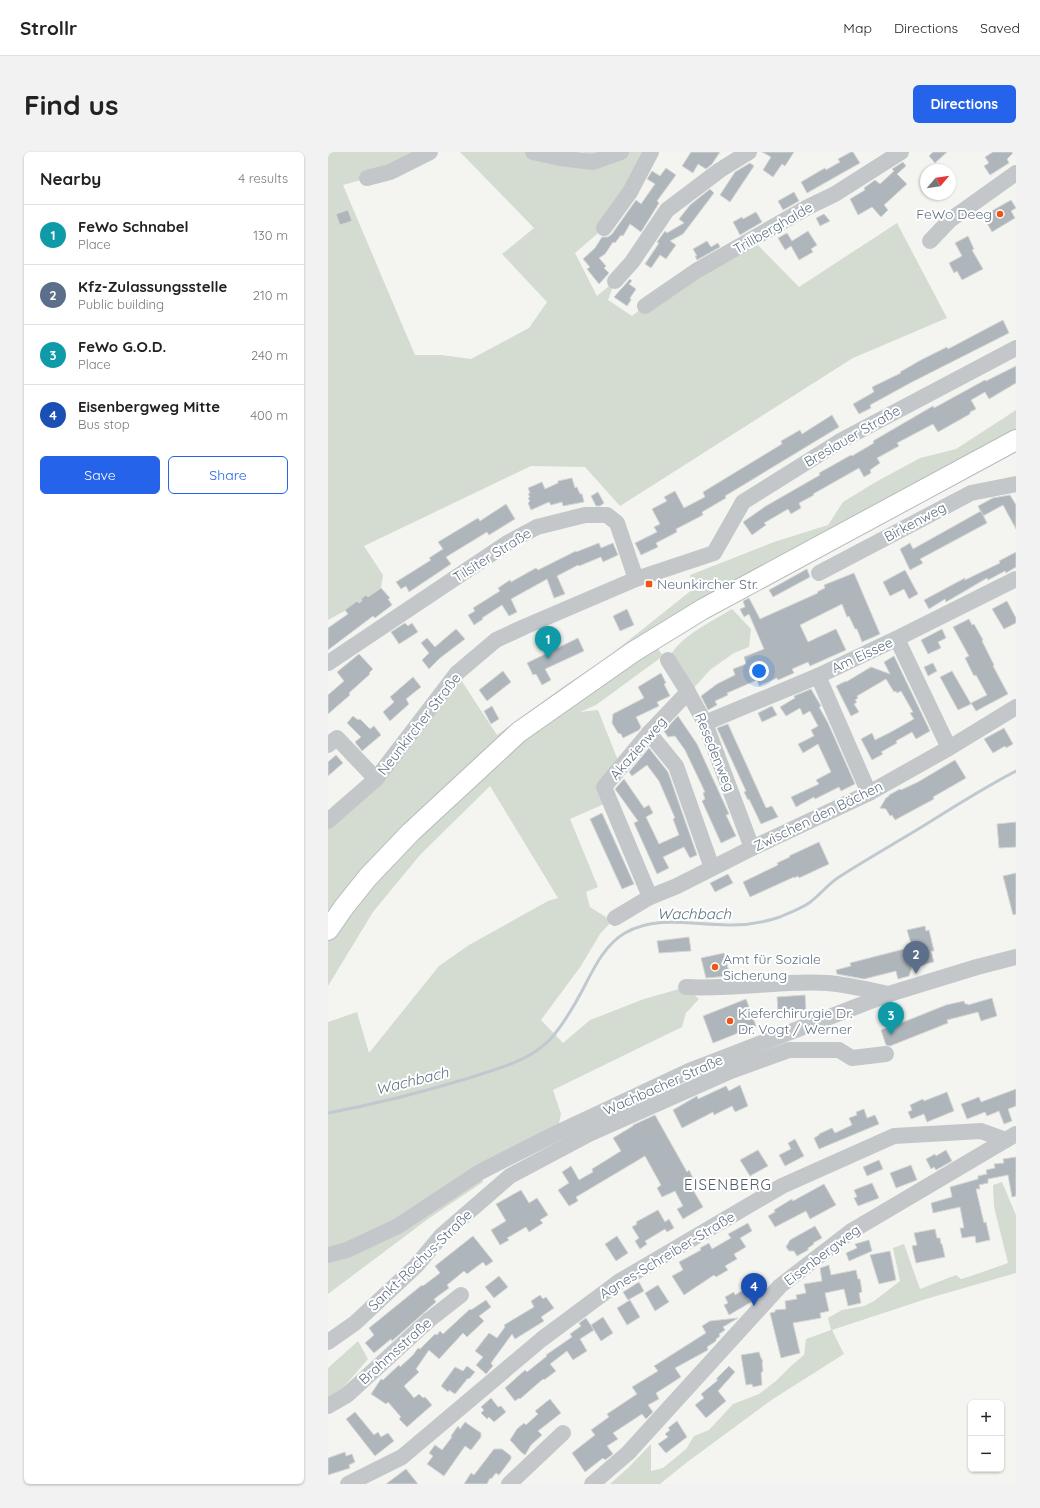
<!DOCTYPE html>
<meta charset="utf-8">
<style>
body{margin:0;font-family:Quicksand,sans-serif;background:#f2f2f2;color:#222}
.controls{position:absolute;right:12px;bottom:12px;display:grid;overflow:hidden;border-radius:6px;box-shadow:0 1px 3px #0004}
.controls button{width:36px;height:36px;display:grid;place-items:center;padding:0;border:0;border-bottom:1px solid #e0e0e0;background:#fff;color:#222;font:20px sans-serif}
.compass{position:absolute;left:592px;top:12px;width:36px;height:36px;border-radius:50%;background:#fff;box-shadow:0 1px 3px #0004;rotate:61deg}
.you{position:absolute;left:431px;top:519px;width:14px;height:14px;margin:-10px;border:3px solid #fff;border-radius:50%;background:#1a73e8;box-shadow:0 0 0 6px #1a73e833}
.badge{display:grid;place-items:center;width:26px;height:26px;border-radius:50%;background:#2563eb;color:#fff;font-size:13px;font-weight:700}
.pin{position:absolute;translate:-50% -33px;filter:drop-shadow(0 1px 2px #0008)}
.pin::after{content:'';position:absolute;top:21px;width:14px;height:12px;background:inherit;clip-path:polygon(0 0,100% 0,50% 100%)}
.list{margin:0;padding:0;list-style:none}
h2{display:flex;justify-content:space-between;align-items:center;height:52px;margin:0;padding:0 16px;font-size:17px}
h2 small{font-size:13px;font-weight:400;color:#767676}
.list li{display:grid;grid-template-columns:26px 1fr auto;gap:12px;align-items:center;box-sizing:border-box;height:60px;padding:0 16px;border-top:1px solid #e0e0e0}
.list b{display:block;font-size:15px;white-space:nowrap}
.list p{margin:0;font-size:13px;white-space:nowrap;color:#767676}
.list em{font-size:13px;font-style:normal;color:#767676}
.actions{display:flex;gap:8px;padding:12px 16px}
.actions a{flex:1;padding:9px 0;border:1px solid #2563eb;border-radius:6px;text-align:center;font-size:14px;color:#2563eb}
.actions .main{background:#2563eb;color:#fff}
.map{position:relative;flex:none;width:688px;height:1332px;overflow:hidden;border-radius:6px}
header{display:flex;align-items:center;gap:24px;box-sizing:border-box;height:56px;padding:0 20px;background:#fff;border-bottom:1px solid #e0e0e0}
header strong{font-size:19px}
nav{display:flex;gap:22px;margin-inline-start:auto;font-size:14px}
.intro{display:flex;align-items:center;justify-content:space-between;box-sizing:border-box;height:96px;padding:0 24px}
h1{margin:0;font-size:28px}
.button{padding:10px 18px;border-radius:6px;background:#2563eb;color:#fff;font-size:14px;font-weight:700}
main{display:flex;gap:24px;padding:0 24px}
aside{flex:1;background:#fff;border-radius:6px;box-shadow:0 1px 3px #0004}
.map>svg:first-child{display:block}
</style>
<header>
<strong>Strollr</strong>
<nav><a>Map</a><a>Directions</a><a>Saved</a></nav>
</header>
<div class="intro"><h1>Find us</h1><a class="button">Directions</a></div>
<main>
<aside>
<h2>Nearby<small>4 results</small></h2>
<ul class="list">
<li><span class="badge" style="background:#0f9aa8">1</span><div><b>FeWo Schnabel</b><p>Place</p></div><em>130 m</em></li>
<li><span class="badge" style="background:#5c6f8a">2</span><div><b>Kfz-Zulassungsstelle</b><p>Public building</p></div><em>210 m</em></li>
<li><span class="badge" style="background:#0f9aa8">3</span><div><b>FeWo G.O.D.</b><p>Place</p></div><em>240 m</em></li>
<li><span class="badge" style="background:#1a4fb4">4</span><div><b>Eisenbergweg Mitte</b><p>Bus stop</p></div><em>400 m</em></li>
</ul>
<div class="actions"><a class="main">Save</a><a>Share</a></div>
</aside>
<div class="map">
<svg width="688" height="1332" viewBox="0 0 688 1332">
<rect width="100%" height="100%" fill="#f4f5f0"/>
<g fill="#d4dcd1">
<path d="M0,0H101L62,20L15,33L87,203H113L143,207L201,176L219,150L174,102L206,76L132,0H237L249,4L256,0H268V2L293,0H323L276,76L247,101L269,144L287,129L280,148L304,164L317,154L424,87L471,135L569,71L619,166L525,206L292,354L257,315L203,314L36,394L55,423L53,436L31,451L0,468Z"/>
<path d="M688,258V277L370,449L317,482L21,734L0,759V677L66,616L133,528L169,583L239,532L276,508L365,437L362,423L446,390L500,373L515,350L546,331L592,306L628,297Z"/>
<path d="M404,457L423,477L421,495L406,501L382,518L363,539L340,508C351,484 382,471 404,457Z"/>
<path d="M324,488L335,504L268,553L252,560L270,558L291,611L276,635L283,649L242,667L270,735L258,740L262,755L284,769L272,782L253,814L213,868L235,891L262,868L316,847L358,835L371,847L358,861L354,875L225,938L233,962L229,981L153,1020L155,1030L100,1067L0,1142V870L29,860L41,901L111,814L141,793L220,749L230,746L162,634L92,703L45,760L0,834V778L173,598Z"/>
<path d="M674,1030L688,1063V1121L598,1147L504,1178L516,1202L445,1247L358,1311L332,1332H282L301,1315L323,1292V1319L335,1316L358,1297L366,1284L381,1278L405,1252L431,1242L449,1228L464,1213L476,1203L478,1187L503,1178L500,1166L514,1158L536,1154L546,1149L572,1129L565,1096L576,1092L592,1137L628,1123L633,1127L643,1124L680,1111L666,1055L665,1033Z"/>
<path d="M30,1189L40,1207L9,1243L0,1247V1216Z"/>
</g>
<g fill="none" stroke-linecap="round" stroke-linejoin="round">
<path stroke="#bfc9cf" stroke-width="3" d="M0,961C48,952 95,940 141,926C162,919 186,913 205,901C213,896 220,890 226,883C237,869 246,854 254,839C265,818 276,793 297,781C330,762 368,774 404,773C419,773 437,770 452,765C461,761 472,757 481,751C492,743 500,732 511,725C536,709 562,694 587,679C621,658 653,637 688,619"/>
</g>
<g fill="#aeb5bb" stroke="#d6d6d3">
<path d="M363,0H392L384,12L378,17L370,12L365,21L354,14Z"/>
<path d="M434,0H466L457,14L454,12L445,25L435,18L443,5Z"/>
<path d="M523,0H525L532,11L479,41L473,30L497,16L498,18L512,10L510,7Z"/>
<path d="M605,0H619L607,11L601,4Z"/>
<path d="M665,0H686L679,7L681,11L662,23L656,14L661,11L657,5Z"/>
<path d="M575,10L578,14L569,22L579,32L556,53L560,58L553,65L544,55L530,63L522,47L537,38L536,36L547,28L552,32L566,19L564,17Z"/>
<path d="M422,11L426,14L402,50L392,43L407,20Z"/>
<path d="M338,16L348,23L329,49L331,51L313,80L302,72L295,84L293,83L287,91L285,90L277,102L271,106L278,114L276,116L281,121L271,132L259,117L262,115L255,107L267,96L274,85H280L284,82L308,48L313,52L327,32L319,27L324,19L332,24Z"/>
<path d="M382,37L386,41L355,82L342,89L348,93L338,107L332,103L323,116L317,112L331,91L329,90L337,79L339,81L356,71L351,67L362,53Z"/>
<path d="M466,40L471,49L455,58L450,49Z"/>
<path d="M683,48L688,56L683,59L687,66L664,80L655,64Z"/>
<path d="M20,58L24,69L12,73L8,62Z"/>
<path d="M428,60L434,70L412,83L405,70L414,65L415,67Z"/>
<path d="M496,62L502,69L492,74L488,66Z"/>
<path d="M480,79L489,93L483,97L485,100L471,108L463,94L457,98L450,86L459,81L464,89Z"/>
<path d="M640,84L646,97L644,98L655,117L634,128L629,119L626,121L621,111L634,104L627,91Z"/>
<path d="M379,89L383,95L390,91L392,95L369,108L367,104H369L365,97Z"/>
<path d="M302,127L304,129L301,132L308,137L302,146L303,148L299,154L286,145Z"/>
<path d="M675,168L681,181L584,230L542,253L543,256L531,262L525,252L546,240L544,235L573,221L572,220L593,208L619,195L620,197Z"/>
<path d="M688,214V231L661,247L657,240L643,248L648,257L642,260V262L610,280L605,272L569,291L571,294L549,306L552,311L542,318L543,321L536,325L531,316L485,342L486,343L471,351L473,356L463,362L460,357L436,371L438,373L424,383L415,370L438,354L492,323L491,321L523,303L524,304L546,291L545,289L605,254L606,256L657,228L658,229Z"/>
<path d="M504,263L511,275L397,344L398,346L374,360L375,363L348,377L349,380L328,391L330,395L313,403L307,391L329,380L326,375L332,372L324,357L339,349L336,345L347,339L356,356L377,345L375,340L454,292L453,289L472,278L474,282Z"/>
<path d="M244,326L247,336L249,335L252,342H254L256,350L235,354L234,350L223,353L221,350L203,358L200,351L202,349L200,346L202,345L200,342L202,341L200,336L214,330L217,337L230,331V329Z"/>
<path d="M270,340L276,351L272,354H268L263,344Z"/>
<path d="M682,343L688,353V377L675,353L655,364L650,354L665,346Z"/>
<path d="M178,352L187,367L161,383L159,380L118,405L123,412L81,440L78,434L73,437L68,430L103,408L101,406L115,397L110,390L150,366L152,369Z"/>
<path d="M653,359L659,371L592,407L595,411L582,418L572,397L582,391L585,397Z"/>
<path d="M271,391L273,396L285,391L290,403L275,410L273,405L251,414L250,413L229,424L237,442L226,446L219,427L183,447L189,460L181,464L174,453L154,466L155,467L146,473L140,463L147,459L145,456L172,439L170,436L182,428L183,430L208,416L210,418L248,399V400Z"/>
<path d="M688,400V415L678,421L677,419L660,428L659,426L618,450L617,447L601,457L596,448L637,426V428L672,411L671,409Z"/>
<path d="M479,417L482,425L445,445L441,438Z"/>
<path d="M577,418L590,442L581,447L576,437L562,444L555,430Z"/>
<path d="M526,421L552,482L534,490L529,477H527L521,464L519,465L514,452L472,473L480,490L508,477L518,498L482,514L480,510L464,517L466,521L450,528L449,526L431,534L429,528L399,541L400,543L387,549L389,553L380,558L373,544L389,532L407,523L405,517L418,512L416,505L436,497L421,462L416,465L412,457L417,455L415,449L421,446L432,467L490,441L489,440L497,436L496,433Z"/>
<path d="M53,436L62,446L60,447L64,453L47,466L45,464L0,498V476L20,462L17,458L29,449L31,451L34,449L33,447L38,443L40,445Z"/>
<path d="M679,449L688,466V471L676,477L664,457Z"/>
<path d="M299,457L306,473L292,479L285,464Z"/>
<path d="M641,467L644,473L646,472L655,488L654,489L666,513L665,514L680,542L648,559L643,551L659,543L648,523L646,524L637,506L641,504L625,475Z"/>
<path d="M77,471L80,474L84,471L90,480L71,492L63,480Z"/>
<path d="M128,477L137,487L112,506L101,517L94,508L101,501L93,491L99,486L107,495Z"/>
<path d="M614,477L618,486L610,490L613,496L600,502L593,488Z"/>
<path d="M250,486L256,499L217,517L223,528L214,533L208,522L205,523L199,511Z"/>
<path d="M31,502L45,517L41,521L42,522L21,541L22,543L0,562V543L16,529L9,520Z"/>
<path d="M566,504L602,579L588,587L584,580L568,589L569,591L553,600L555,602L544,608L533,587L544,581L547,588L563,580L586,567L582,561L585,560L573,539L569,541L568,539L566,540L558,527L529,544L530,546L527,548L529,550L526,552L531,560L523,564L508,534L518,529V530L543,515L562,522L556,510Z"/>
<path d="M605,511L609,519L600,524L596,515Z"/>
<path d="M175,519L183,530L159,549L151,538Z"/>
<path d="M624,519L643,552L630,558L612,525Z"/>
<path d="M333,521L338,531L336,532L342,544L329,550L331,554L308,565L313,575L311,578L295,586L293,582L290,581L284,571L285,562L316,546L310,535Z"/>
<path d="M85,525L93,535L78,547L81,552L62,569L55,560L66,550L62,545Z"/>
<path d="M483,537L493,554L491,555L500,571L527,632L513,639L511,635L487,647L486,645L468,655L463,645L491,632L488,628L503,620L490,592L475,601L470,592L486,584L483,578L490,574L482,559L475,563L472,556L458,564L452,555L467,546L466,544Z"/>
<path d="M164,554L171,567L163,572L156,559Z"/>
<path d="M444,554L449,563L434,570L430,561Z"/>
<path d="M25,564L30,568L32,567L42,577L46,574L53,583L34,599L27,590L33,585L19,571Z"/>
<path d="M350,564L369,592L401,662L398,663L408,684L393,691L374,649L377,647L375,641L377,640L357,598L347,584L340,585L336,579Z"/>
<path d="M400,572L438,656L444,654L450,665L433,672L421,647L420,648L416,640L418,639L389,576Z"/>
<path d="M676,576L685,592L678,596L677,594L665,601L656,587Z"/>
<path d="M321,596L340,620L369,703L362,706L356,695L335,705L341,716L329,722L306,671L310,669L287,637L296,627L316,656L321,653L325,661L318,665L331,692L351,683L345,667L347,666L331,629L319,613L304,624L301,620Z"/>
<path d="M8,603L15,611L0,624V610Z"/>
<path d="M627,608L638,626L605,645L606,647L567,668L564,663L562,664L558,657L552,656L558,646L561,644V643L572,637L573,638L590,630Z"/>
<path d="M274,661L306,732L294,737L262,667Z"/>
<path d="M688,670V695L671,696L669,672Z"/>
<path d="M491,690L501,712L471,726L470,724L466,726V725L422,745L415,730L450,713L449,711L462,705L461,704Z"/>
<path d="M688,721V762L685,763L675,724Z"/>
<path d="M400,722L405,731L387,740L382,731Z"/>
<path d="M597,774L598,779L601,778L606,799H603L606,810L584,815L581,824L570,827L568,819L536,827L509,822L508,818L523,814L522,811L584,795L579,778Z"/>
<path d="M361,785L363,799L331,801L329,789Z"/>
<path d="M396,801L402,824L378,826L373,806Z"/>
<path d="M477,843L478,858L450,860L449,845Z"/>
<path d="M664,846L669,864L653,869L650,860L619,868L620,871L562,894L558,893L553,878L568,872V873L618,853L636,849L637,852H640V853Z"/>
<path d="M418,847L428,874L385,891L375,864Z"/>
<path d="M412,933L420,954L407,960L404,954L386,963L385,960L354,976L345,958L369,944L370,947L398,934L401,939Z"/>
<path d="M688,937V954L680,957L684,969L676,972L671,959L659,964L657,960L639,967L633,952L651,945L653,950Z"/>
<path d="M619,940L626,959L599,970L596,962L583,967L580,960L584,958L582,953L595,947L596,949Z"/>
<path d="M536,957L539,966L547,963L551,972L491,997L486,986L491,983V982L504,976L507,981L524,973L521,966L529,963L528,960Z"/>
<path d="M327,963L359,1020L361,1018L366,1028L361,1031L375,1055L355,1067L349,1057L355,1054L347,1039L334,1045L329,1036L333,1033L317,1004L248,1045L250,1049L241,1054L230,1038L241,1031L234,1020L243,1014L251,1028L265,1020L264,1017L293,999L285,986L305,974V973Z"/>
<path d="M467,987L476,1004L457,1014L451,1003L463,997L460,991Z"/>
<path d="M430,998L440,1014L422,1024L412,1008Z"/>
<path d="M618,998L624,1009L608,1018L606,1015L603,1017L598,1007L607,1002L608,1004Z"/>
<path d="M688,1005V1044L684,1045L680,1023L660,1027V1031L651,1033L652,1037H648L656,1071L658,1070L662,1088L648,1091L647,1084L634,1086L632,1076H636L632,1055L605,1061L603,1051L624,1045L622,1035L650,1027V1024L659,1022L658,1018L667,1016L666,1012L676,1011L675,1007Z"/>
<path d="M551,1008L555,1017L539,1024L535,1015Z"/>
<path d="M583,1013L589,1028L568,1036L562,1021Z"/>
<path d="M544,1031L551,1046L530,1054L526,1046L529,1045L526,1038Z"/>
<path d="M496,1032L508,1053L482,1067L478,1059L447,1075L440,1064L447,1060L446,1058L464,1047L465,1049Z"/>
<path d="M193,1038L201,1051L209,1046L220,1063L212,1068L215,1071L201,1080L198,1075L179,1086L181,1088L172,1093L163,1078L178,1069L168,1052Z"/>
<path d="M330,1058L337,1070L341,1067L346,1076L339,1080L337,1077L317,1089L319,1092L312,1097L307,1089L311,1086L304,1075L309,1072L308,1070Z"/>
<path d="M420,1071L424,1079L412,1086L418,1095L406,1102L409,1107L397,1114L400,1118L388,1125L386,1123L356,1143L344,1124L355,1118L351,1110L373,1098L372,1096L381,1091L384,1097L403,1086L400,1082Z"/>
<path d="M487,1074L494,1086L485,1091L486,1092L480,1096V1098L469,1104L466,1099H461L458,1095L462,1088Z"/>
<path d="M607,1077L609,1086H612L613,1092H614L617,1105L588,1111L584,1094L589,1093L586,1081Z"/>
<path d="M145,1084L165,1109L158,1114L155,1110L139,1122L136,1119L119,1133L121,1136L106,1147L108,1150L64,1189L63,1187L46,1201L37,1191L46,1183L41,1176L94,1133L95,1134L112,1121L107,1114Z"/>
<path d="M289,1084L300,1101L288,1109L277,1092Z"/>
<path d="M541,1088L544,1099L521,1109L518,1101L529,1096L527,1092Z"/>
<path d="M562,1099L568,1128L551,1132L542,1103Z"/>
<path d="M501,1113L503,1123L528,1118L530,1127H532L534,1140L531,1141L533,1151L520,1154L516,1137L497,1141L501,1159L492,1161L493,1166L465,1171L472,1201L453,1206L442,1161L447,1160V1158L458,1157L457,1149L469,1147L468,1143L478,1141L476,1132L494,1129L492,1116Z"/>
<path d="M171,1124L180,1135L166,1146L157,1135Z"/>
<path d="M311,1130L316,1139L300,1148L295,1140Z"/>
<path d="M330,1133L341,1150L327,1159L317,1141Z"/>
<path d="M422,1134L428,1144L422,1147L423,1150L401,1163L396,1153L400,1151L397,1145L406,1140L407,1143Z"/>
<path d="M212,1143L215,1147L218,1145L226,1156L213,1165L216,1169L187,1187L184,1182L163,1211L165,1214L158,1222L148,1213L155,1205L147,1199L161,1181L169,1186L177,1175L176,1173L206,1155L203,1149Z"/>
<path d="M158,1148L163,1155L151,1164L156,1169L139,1185L135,1181L111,1207L101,1198L88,1217L91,1220L76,1234L86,1246L91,1242L95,1246L97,1245L104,1253L79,1275L71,1267L73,1265L60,1250L58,1252L43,1242L53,1227L55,1228L71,1213L72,1215L85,1203L90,1196L92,1197L107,1182L109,1183L112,1179L115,1182L142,1157L143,1158Z"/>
<path d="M302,1148L312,1165L299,1173L289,1156Z"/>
<path d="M275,1165L285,1181L273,1189L263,1173Z"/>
<path d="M258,1166L266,1178L252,1187L259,1199L245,1208L239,1199L222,1212L228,1219L216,1228L215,1227L192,1247L191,1246L187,1249L177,1236L197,1218L199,1220L219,1204L218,1203L244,1185L242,1182L253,1174L251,1171Z"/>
<path d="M410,1166L395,1175L397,1178L391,1182L392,1184L388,1187V1189L379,1195L380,1198L347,1216L353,1225L328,1241L331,1247L320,1253L325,1260L318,1267L314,1262L285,1281L290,1287L279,1294L285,1302L277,1308L275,1306L257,1320L244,1301L267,1283L263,1278L281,1265L279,1262L309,1242L304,1235L330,1219L326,1214L378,1181L374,1174L382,1169Z"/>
<path d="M431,1200L433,1206L435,1209L434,1211L435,1219L433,1221L434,1233L425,1235L424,1232L418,1233L413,1203Z"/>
<path d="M139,1214L147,1220L141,1227L140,1226L127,1242L121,1238L120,1240L113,1234L127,1215L135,1219Z"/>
<path d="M401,1214L407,1220L390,1239L398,1249L378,1266L367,1253L376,1246L373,1242L390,1228L388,1227Z"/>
<path d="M163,1246L170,1255L173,1254L178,1260L166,1270L161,1265L159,1267L153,1261L156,1258L153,1255Z"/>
<path d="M222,1247L233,1261L210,1279L214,1283L203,1293L197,1303L193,1300L182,1288L189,1277L196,1271L198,1273L210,1262L207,1259Z"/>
<path d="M27,1260L46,1283L50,1280L53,1285L60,1281L66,1289L47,1304L18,1267Z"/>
<path d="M349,1269L359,1285L338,1301L330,1292L340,1285L337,1282L342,1278L340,1276Z"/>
<path d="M137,1270L153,1281V1285L143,1298L137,1294L116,1324L99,1312L105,1304L101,1301L107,1293L114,1298L124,1285L123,1284L130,1274L132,1277Z"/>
<path d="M166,1297H174L183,1304V1307L171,1323L168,1321L163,1327L162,1326L159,1332H136L143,1321L146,1323Z"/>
<path d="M17,1300L18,1304L24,1302L27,1310L21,1313L22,1316L0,1323V1306Z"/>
<path d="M78,1317L90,1332H58Z"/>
</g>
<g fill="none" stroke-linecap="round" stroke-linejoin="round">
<g stroke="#b6babe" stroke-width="22">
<path id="major" d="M0,778L16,755L40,725L83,680L191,580L305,500L375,457L688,288"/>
</g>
<g stroke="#c3c7ca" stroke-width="16">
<path d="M205,0L232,6L265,10L293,0"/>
<path d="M39,26L62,20L102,0"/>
<path d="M276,76L302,40L323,0"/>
<path d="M602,89L622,68L688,21"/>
<path d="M287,129L304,110L339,58L392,18L421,0"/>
<path d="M317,154L368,119L480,55L507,42L573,0"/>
<path d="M491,421L643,341L688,332"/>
<path d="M569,487L621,596"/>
<path d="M340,508L360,540L377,571L424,696"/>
<path d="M0,511L181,390L209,375L257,363H279L289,371L308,427"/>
<path d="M490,524L541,641"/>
<path d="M377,571L490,524L572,485L688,427"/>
<path d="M321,581L348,614L384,716"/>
<path d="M0,593L9,586L48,627"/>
<path d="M0,669L48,627L129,521L168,488L196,475L308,427L386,401L415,350L514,288L688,196"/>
<path d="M322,745L276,635L321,581L360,540"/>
<path d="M287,766L322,745L349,734L424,696L541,641L621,596L688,555"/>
<path d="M358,835C406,838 453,828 500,831C521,833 541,838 561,842"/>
<path d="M0,1103L19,1098L70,1074L152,1020L229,981L361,919L561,842L649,815L688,805"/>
<path d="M0,1190L27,1171L88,1114L114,1083L182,1024L261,982L403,919L461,898H511L524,906L558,902"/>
<path d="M0,1254L19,1243L101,1168L133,1143"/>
<path d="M20,1332L74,1305L214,1187L292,1129L454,1034L566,984L653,979L678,988"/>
<path d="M181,1332L235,1281"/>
<path d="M264,1332L300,1301L452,1134L522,1080L688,982"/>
</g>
<use href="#major" stroke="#fff" stroke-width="20"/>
</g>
<g fill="#ef5616" stroke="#fff" stroke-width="1.5">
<circle cx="672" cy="62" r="4"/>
<rect x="317" y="428" width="8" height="8" rx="2"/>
<circle cx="387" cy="815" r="4"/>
<circle cx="402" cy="869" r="4"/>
</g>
<g text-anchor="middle" stroke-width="4" stroke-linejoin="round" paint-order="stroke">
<g font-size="14" fill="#617283" stroke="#fff" text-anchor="start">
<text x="664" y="67" text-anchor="end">FeWo Deeg</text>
<text x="329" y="437">Neunkircher Str.</text>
<text x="395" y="812">Amt für Soziale<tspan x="395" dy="16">Sicherung</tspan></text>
<text x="410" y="866">Kieferchirurgie Dr.<tspan x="410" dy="16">Dr. Vogt / Werner</tspan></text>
</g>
<g font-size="14" fill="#617283" stroke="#fff">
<text transform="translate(445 76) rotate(-30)" y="5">Trillberghalde</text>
<text transform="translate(524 284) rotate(-30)" y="5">Breslauer Straße</text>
<text transform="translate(587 370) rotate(-28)" y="5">Birkenweg</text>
<text transform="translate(164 403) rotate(-32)" y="5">Tilsiter Straße</text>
<text transform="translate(534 503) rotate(-25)" y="5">Am Eissee</text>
<text transform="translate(91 572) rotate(-52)" y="5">Neunkircher Straße</text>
<text transform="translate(310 596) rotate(-49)" y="5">Akazienweg</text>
<text transform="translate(387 600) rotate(68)" y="5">Resedenweg</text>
<text transform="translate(490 664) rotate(-26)" y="5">Zwischen den Bächen</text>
<text transform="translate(335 933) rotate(-24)" y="5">Wachbacher Straße</text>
<text transform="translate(339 1103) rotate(-31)" y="5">Agnes-Schreiber-Straße</text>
<text transform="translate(494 1103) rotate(-37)" y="5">Eisenbergweg</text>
<text transform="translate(92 1108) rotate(-44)" y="5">Sankt-Rochus-Straße</text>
<text transform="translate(67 1199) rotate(-42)" y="5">Brahmsstraße</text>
</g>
<g font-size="15" font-style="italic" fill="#5d7581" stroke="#fff">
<text x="366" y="767">Wachbach</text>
<text transform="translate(84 929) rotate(-14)" y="5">Wachbach</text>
</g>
<g font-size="15" letter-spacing="1" fill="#505c68" stroke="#fff">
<text x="400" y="1038">EISENBERG</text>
</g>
</g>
</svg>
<div class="controls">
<button>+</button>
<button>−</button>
</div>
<svg class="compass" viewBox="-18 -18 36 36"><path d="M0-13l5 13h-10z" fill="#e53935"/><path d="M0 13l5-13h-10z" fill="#767676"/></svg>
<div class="you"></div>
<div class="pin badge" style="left:220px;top:507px;background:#0f9aa8">1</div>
<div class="pin badge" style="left:588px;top:822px;background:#5c6f8a">2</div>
<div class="pin badge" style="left:563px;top:883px;background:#0f9aa8">3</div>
<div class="pin badge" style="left:426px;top:1154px;background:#1a4fb4">4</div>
</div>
</main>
